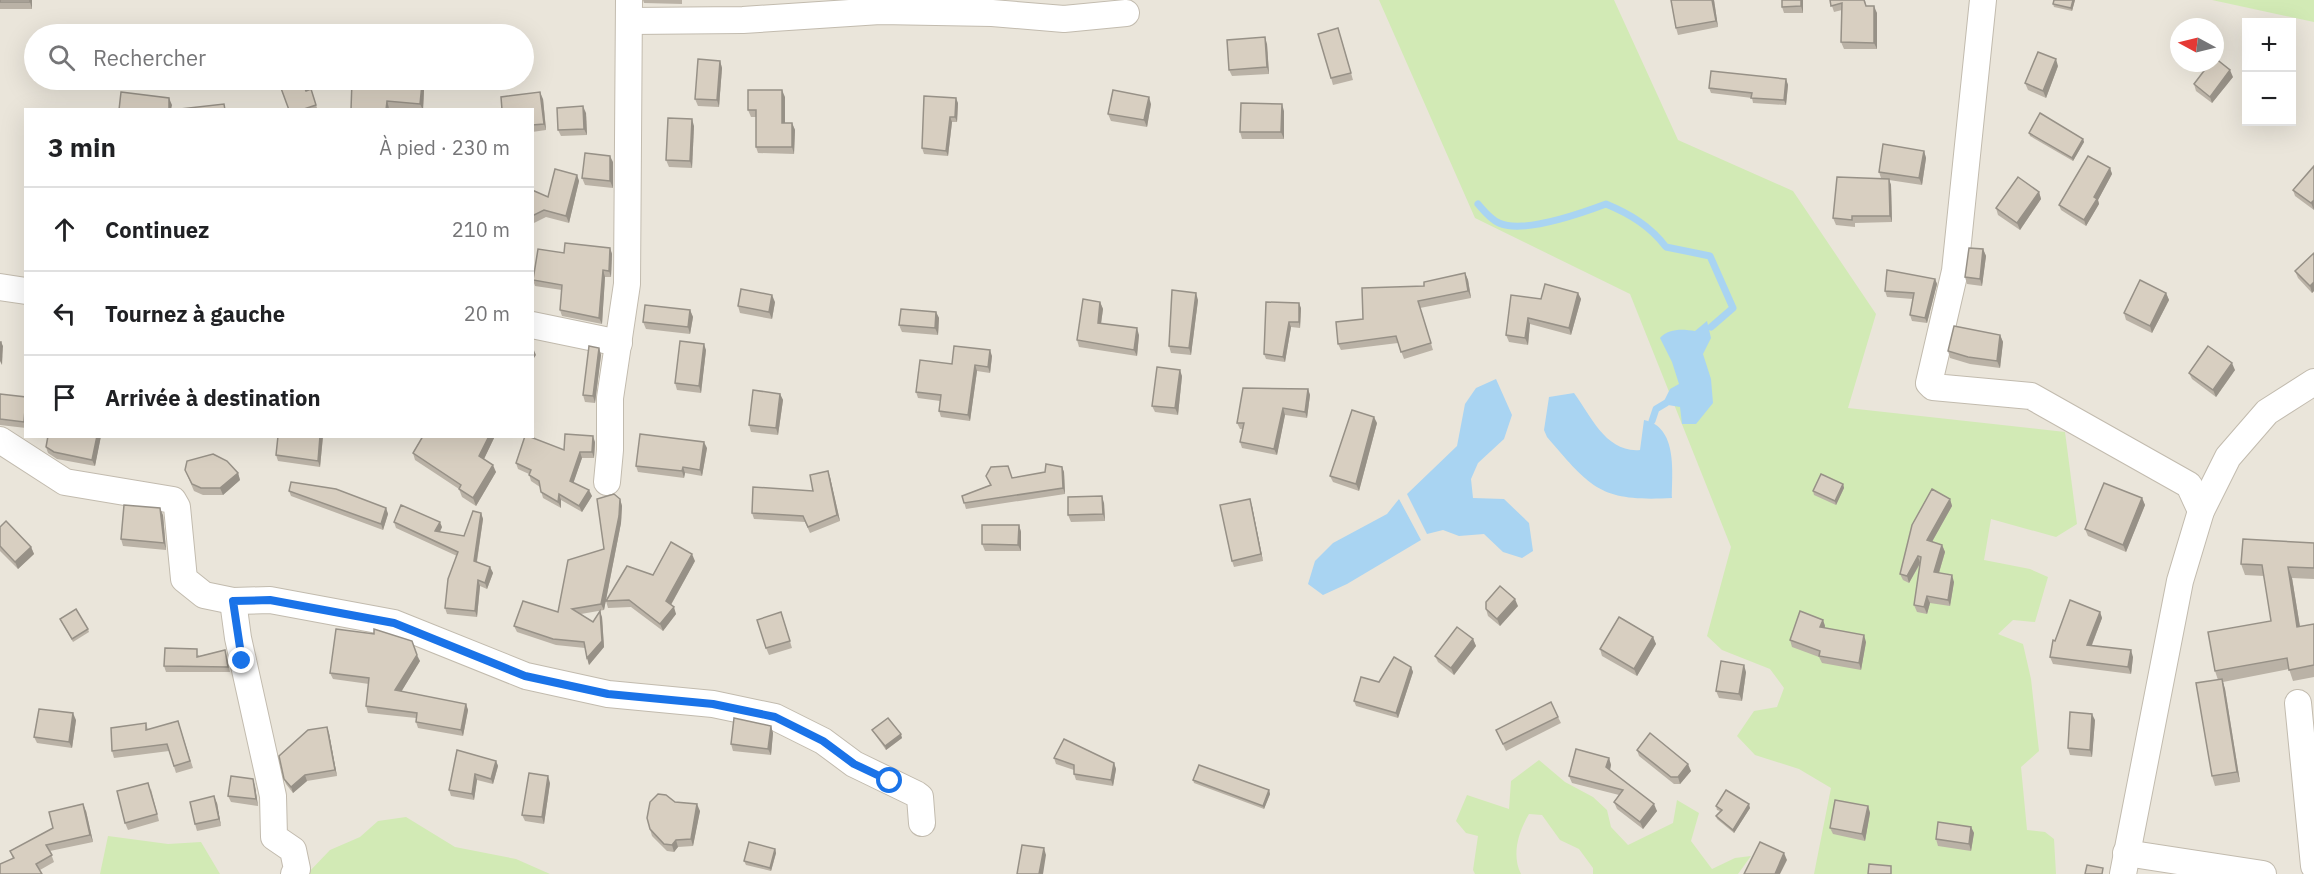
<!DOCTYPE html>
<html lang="fr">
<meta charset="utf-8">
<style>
body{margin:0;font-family:"IBM Plex Sans",sans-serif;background:#f6f6f6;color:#202124}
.controls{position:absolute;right:18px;top:18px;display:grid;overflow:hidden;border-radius:0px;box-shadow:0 6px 24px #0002}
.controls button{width:54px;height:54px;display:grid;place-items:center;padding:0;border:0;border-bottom:2px solid #e0e0e0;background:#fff;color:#202124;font:30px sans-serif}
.compass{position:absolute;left:2170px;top:18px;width:54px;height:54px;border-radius:50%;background:#fff;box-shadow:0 6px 24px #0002;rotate:277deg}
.stop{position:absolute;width:18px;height:18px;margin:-14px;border:4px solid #1a73e8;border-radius:50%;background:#fff}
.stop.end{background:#1a73e8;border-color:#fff;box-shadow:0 2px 6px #0008}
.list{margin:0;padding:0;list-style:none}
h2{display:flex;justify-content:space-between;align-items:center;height:78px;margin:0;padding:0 24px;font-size:26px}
h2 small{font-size:20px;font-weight:400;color:#757577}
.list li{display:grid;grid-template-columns:39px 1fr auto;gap:18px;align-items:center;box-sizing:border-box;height:84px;padding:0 24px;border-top:2px solid #e0e0e0}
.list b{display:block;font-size:22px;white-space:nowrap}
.list em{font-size:20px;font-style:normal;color:#757577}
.icon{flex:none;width:33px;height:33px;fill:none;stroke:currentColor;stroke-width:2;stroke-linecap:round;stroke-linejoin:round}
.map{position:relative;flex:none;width:2314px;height:874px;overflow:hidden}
.search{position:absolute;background:#fff;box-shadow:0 6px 24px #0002;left:24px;top:24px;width:510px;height:66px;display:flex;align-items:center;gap:15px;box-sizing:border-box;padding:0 21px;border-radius:33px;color:#757577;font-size:22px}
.panel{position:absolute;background:#fff;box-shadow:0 6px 24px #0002;left:24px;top:108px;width:510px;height:330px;border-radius:0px}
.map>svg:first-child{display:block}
</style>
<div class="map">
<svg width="2314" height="874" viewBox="0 0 2314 874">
<rect width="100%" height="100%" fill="#f6f3ec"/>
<path fill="#eae5da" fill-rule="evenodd" d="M0,0H2314V874H0ZM2246,22H2292V122H2246ZM2179,27H2215V63H2179ZM34,34H524V80H34ZM26,110H532V436H26Z"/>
<g fill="#d2eab5">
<path d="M1379,0H1614L1678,140L1793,191L1876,314L1848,408L2065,432L2077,524L2056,537L1991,519L1984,560L2030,569L2048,577L2035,622L2013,620L1998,634L2023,644L2031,679L2039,751L2021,767L2027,830L2045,832L2054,839L2056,874H1814L1831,788L1799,769L1755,755L1737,736L1754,711L1777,707L1784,688L1770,669L1722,650L1707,636L1731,547L1630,294L1475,218Z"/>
<path d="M2212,0H2314V22Z"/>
<path d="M1539,760L1565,782L1593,797L1607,810L1611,827L1628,845L1673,823L1677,800L1699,813L1691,841L1712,869L1735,858L1751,856L1738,874H1593V868L1579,849L1560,840L1542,815L1529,814C1519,831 1511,854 1521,874H1475L1473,870L1478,836L1466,833L1456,821L1467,795L1509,809L1511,781Z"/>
<path d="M406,817L455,847L516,859L550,874H307L330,850L360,837L378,821Z"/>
<path d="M108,836L168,844L201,842L220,874H100Z"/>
</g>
<g fill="#a9d4f2">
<path d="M1707,321L1711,338L1703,354L1711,379L1713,403L1696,424H1682L1680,407L1668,405L1664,401L1670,389L1679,384L1672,362L1660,338C1669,328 1683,329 1695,331Z"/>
<path d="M1496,379L1512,415L1504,439L1478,463L1471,479L1473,498L1504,499L1529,523L1533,551L1522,558L1503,552L1484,534L1459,536L1443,530L1427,534L1407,494L1457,446L1465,404L1476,388Z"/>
<path d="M1574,393C1591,416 1606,453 1640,450L1644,420C1678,427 1672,472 1672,498C1600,502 1591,488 1547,437L1544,430L1549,397Z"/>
<path d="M1399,499L1421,540L1347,584L1323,595L1308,584L1315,561L1333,543L1387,514Z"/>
</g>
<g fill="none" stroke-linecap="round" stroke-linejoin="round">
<g stroke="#a9d4f2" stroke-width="7">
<path d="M1478,204C1484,211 1490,219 1499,223C1523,234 1582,213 1606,204C1630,214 1650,226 1666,247L1710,256L1733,308L1711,327"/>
<path d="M1652,421L1656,409L1666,403"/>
</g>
<g stroke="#c2bbae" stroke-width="28">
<g id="minor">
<path d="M1983,0L1955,271L1929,383L1933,387L2031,396L2189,485L2201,511"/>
<path d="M630,21L743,20L880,11L992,13L1064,19L1126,13"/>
<path d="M0,287L26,291"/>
<path d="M532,325L619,343"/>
<path d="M0,440L65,482L173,500L177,507L184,579L204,595L233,601L270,600L394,623L526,676L608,694L713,704L775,717L823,741L854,764L916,794L920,797L922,823"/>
<path d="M607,482L610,450V398L627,284L629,0"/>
<path d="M233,601L238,638L273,796L274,837L293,850L297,869L294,874"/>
<path d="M2298,703L2314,866"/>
<path d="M2126,853L2263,874"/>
<path d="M2123,874L2180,581L2201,511L2228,457L2267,412L2314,382"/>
</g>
</g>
<use href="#minor" stroke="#fff" stroke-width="26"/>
</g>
<g fill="#bab2a6">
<rect x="0" y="0" width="32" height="9"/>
<path d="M643,0H682V4L644,3Z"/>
<path d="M1671,0H1714L1718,27L1678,35L1676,28Z"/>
<path d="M1782,0H1803V13H1784L1782,7Z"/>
<path d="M1830,0H1865L1866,6L1877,13V49H1844L1841,42L1842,10L1834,12Z"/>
<path d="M2054,0H2075L2072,11L2054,7L2053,4Z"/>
<path d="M1340,35L1353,80L1333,85L1331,78Z"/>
<path d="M1267,44L1269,74L1232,76L1229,70Z"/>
<path d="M720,61L722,68L719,107L698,106L695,99Z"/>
<path d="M2058,66L2046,98L2028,90L2025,83Z"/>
<path d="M2233,77L2212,103L2196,91L2194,84Z"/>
<path d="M1786,79L1788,85L1786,105L1753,103L1752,98L1711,93L1709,88Z"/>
<path d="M352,80H393V82L424,90L423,110L389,108Z"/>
<path d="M311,89L317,108L313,110H289L306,91Z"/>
<path d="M785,97V123H792L795,130L794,154L758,153L756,147V117H751L748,110Z"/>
<path d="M543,99L546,130L532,132V110Z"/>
<path d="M958,103L957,122H952L948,156L924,154L922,148Z"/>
<path d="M1151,104L1147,127L1111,121L1108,114Z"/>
<path d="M1284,111V139H1242L1240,132Z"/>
<path d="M586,113L587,135L561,136L558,130Z"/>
<path d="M694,126L692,168L669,167L666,160Z"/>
<path d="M2029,133L2083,139L2084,142L2073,161L2030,136Z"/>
<path d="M1924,151L1926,158L1922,185L1889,180L1891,185L1892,222L1855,223V227L1836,225L1833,218L1881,178L1879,172Z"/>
<path d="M613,162V188L585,185L582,178Z"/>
<path d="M2314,166V210L2295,196L2293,190Z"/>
<path d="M2110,168L2112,174L2098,200L2099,204L2086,226L2061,210L2059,205Z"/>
<path d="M577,175L579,181L569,223L546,217L532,224V190L548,197Z"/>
<path d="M2039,192L2041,199L2020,230L1998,215L1996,208Z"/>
<path d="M610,248L612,254L611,277H605L602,324L562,316L560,310L562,290L535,286L533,280L564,253Z"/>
<path d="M1983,249L1986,256L1982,286L1967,284L1965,277Z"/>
<path d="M2314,253V291L2312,293L2298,278L2295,271Z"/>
<path d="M1465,273L1468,280L1471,298L1420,308L1433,350L1404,359L1398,343L1341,350L1338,344L1363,319Z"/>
<path d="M1935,279L1937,284L1927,323L1912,321L1910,315L1913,299L1887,297L1885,291Z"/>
<path d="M1578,293L1581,299L1571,335L1530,324L1528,345L1509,342L1506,335L1541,299Z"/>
<path d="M2166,293L2169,300L2152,333L2126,320L2124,313Z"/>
<path d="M1198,300L1191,355L1171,353L1169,346Z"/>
<path d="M775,302L772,319L740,313L738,306Z"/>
<path d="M1100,302L1103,309L1101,324L1139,335L1137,356L1079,347L1077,340Z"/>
<path d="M1301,308L1300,328L1291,327L1285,362L1266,359L1264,354Z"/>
<path d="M690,310L693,317L690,334L646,329L643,322Z"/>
<path d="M936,312L939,318L938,335L902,332L899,325Z"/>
<path d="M2000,335L2003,342L2000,368L1970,364L1950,358L1948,351Z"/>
<path d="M599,348L601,355L595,403L585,402L583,395Z"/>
<path d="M706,350L701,393L677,390L675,383Z"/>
<path d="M992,356L990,373L977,371L970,421L941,417L939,411L940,401L918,398L916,392L952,364Z"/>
<path d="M2235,370L2216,397L2192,379L2189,373Z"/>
<path d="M1182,376L1178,415L1155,412L1152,406Z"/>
<path d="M1308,389L1310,395L1307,418L1285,415L1277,455L1242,448L1240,442L1243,429H1240L1237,423Z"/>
<path d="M0,394L26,397V428L0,425Z"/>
<path d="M780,394L783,400L778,435L751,432L749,425Z"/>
<path d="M1377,423L1359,491L1333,482L1330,476Z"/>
<path d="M48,436H101L95,466L57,459L48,453L46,447Z"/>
<path d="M278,436H323L320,467L278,461L276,455Z"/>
<path d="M423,436H495L484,459L496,472L476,506L462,497L459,489L415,460L413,453Z"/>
<path d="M595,442L594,458H582L573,483L592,496L582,512L561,500V508L543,498L540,487L531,481L529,474L518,469L516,463Z"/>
<path d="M707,448L702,476L685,473L684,478L638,472L636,466Z"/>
<path d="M1062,467L1064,472L1065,494L966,509L962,496L990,485L986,476L1012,478L1045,472Z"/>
<path d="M185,470L238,473L240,480L223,495H203L194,491Z"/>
<path d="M830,477L840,521L810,533L805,522L754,519L752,513L813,491Z"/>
<path d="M1843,484L1844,488L1836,505L1814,495L1813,491Z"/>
<path d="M289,491L386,508L388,514L383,530L291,496Z"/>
<path d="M2142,498L2145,505L2126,552L2088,536L2085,529Z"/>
<path d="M620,499L622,506L621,523L604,610L581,614L593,622L602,617L604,647L589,665L585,648L556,645L517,632L514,626L558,612L604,549Z"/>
<path d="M1950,499L1952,506L1932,542L1942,545L1945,552L1939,573L1954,582L1950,606L1930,603L1927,614L1917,612L1914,605L1920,564L1909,583L1903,580L1900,574Z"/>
<path d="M1104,503L1105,521L1071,522L1068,515Z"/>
<path d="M1252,506L1263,561L1234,567L1232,561Z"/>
<path d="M481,513L483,519L477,562L490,567L493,573L487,589L480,586L477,617L447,614L445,608L457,556L396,528L394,522L442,527L440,532L464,536Z"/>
<path d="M163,515L166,550L123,546L121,539Z"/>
<path d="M1019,525L1021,532V551H985L982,544Z"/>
<path d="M0,527L31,547L34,554L18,569L0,551Z"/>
<path d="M2314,543V579L2292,578L2300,627L2314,624V677L2293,681L2289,669L2223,682L2225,689L2240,782L2215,786L2212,776L2218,680L2215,671L2271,621L2264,576L2245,575L2241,564Z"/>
<path d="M695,561L671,605L676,614L663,631L631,607L608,608L606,601L653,575Z"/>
<path d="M1518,606L1500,626L1488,616L1486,609Z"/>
<path d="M781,612L792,648L769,655L766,648Z"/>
<path d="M2100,612L2102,618L2092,645L2133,657L2131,674L2053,664L2050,657L2055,641Z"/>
<path d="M60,619L88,629L89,632L73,642Z"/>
<path d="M1823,620L1825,626V628L1866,642L1861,670L1822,663L1819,657L1792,647L1790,640Z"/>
<path d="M374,634L420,661L401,692L466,704L468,710L463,736L418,728L416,722V718L368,713L366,706L369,684L333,679L330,673Z"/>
<path d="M1653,637L1656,644L1637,676L1602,656L1600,649Z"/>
<path d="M1473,639L1476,646L1454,675L1438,662L1435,656Z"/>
<path d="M225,650L230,672H166L164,666L199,655V656Z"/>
<path d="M1411,667L1413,672L1398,718L1356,706L1354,701L1379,682Z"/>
<path d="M1746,672L1742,701L1719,698L1716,691Z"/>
<path d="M1558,717L1561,723L1506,751L1496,730Z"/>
<path d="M76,720L72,748L37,743L34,737Z"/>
<path d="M2095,720L2092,757L2070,755L2068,748Z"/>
<path d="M178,721L193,768L176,773L169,751L114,758L112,751L146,723L148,730Z"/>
<path d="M771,726L773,733L771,755L733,751L731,744Z"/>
<path d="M872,730L902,738L886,750L874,733Z"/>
<path d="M329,733L337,776L307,781L293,793L286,784L284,779Z"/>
<path d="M1637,750L1691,771L1680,784H1674L1639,756Z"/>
<path d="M1054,758L1114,763L1116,769L1113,786L1076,780L1074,774V770L1056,764Z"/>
<path d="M1609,758L1611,765L1610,770L1657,811L1643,829L1617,809L1614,802L1619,795L1572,783L1569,776Z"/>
<path d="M496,761L498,766L493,784L477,780L474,800L451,796L449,790Z"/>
<path d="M1193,780L1269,790L1270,794L1264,809L1194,783Z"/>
<path d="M550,783L544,824L525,821L522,815Z"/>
<path d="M255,786L258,806L231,802L228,796Z"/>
<path d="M151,789L159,821L128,830L125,823Z"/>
<path d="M675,802L700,811L693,846L678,847L674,852L667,851L652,836L650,829Z"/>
<path d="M217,803L221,826L197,831L195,824Z"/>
<path d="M1716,806L1750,808L1734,833L1717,819L1716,816L1720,811L1717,810Z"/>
<path d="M1868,806L1870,813L1865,841L1833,834L1830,828Z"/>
<path d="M86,811L93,842L50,851L54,862L40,870L13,859L10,851Z"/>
<path d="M1971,827L1974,833L1971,851L1938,846L1936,839Z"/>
<path d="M775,849L776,853L771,871L746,865L744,861Z"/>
</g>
<g fill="#979187">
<path d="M30,0H32V9L30,2Z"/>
<path d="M1712,0H1714L1718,27L1716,21Z"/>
<path d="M1801,0H1803V13L1801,6Z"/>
<path d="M2073,0H2075L2072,11L2071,8Z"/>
<path d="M1874,6L1877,13V49L1874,43Z"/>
<path d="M1265,37L1267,44L1269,74L1267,67Z"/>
<path d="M2056,59L2058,66L2046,98L2043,91Z"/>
<path d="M720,61L722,68L719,107L717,100Z"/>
<path d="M2230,70L2233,77L2212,103L2210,97Z"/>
<path d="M1786,79L1788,85L1786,105L1784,100Z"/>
<path d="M422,84L424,90L423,110L420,104Z"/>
<path d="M782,90L785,97V130L782,123Z"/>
<path d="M540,92L543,99L546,130L544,124Z"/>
<path d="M1149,97L1151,104L1147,127L1144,120Z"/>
<path d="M169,98L172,105L171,110H169Z"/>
<path d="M956,98L958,103L957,122L955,117Z"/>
<path d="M387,101L389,108V110H386Z"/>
<path d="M1282,104L1284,111V139L1281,132Z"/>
<path d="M583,106L586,113L587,135L584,129Z"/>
<path d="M950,117L952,122L948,156L946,151Z"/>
<path d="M692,119L694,126L692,168L690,161Z"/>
<path d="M792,123L795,130L794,154L792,147Z"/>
<path d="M2083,139L2084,142L2073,161L2072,158Z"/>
<path d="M1924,151L1926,158L1922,185L1919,178Z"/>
<path d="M610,156L613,162V188L610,181Z"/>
<path d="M2110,168L2112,174L2098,200L2099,204L2086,226L2084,220L2094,197Z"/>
<path d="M577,175L579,181L569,223L566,216Z"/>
<path d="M1889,179L1891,185L1892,222L1890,216Z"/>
<path d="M2039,192L2041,199L2020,230L2017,223Z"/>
<path d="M2314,200V210L2311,203Z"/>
<path d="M610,248L612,254L611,277L609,271Z"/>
<path d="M1983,249L1986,256L1982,286L1980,279Z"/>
<path d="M603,270L605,277L602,324L599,318Z"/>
<path d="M1465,273L1468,280L1471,298L1468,291Z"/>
<path d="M1935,279L1937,284L1927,323L1925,318Z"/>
<path d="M2314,282V291L2312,293L2310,286Z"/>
<path d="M1196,293L1198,300L1191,355L1189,348Z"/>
<path d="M1578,293L1581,299L1571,335L1569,328Z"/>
<path d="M2166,293L2169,300L2152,333L2150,326Z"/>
<path d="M772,295L775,302L772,319L769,312Z"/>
<path d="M1100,302L1103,309L1100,330L1098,323Z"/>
<path d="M1299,303L1301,308L1300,328L1299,322Z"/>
<path d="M690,310L693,317L690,334L688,327Z"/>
<path d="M936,312L939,318L938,335L935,328Z"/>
<path d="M1528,318L1530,324L1528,345L1525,338Z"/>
<path d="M1289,322L1291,327L1285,362L1283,357Z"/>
<path d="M1137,328L1139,335L1137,356L1134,350Z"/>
<path d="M2000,335L2003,342L2000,368L1997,361Z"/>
<path d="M1,342L3,346L2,365L0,361Z"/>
<path d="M704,344L706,350L701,393L699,386Z"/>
<path d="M532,348H533L536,355L532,361Z"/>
<path d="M599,348L601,355L595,403L593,396Z"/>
<path d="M990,350L992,356L990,373L988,367Z"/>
<path d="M2232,363L2235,370L2216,397L2213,390Z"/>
<path d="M975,365L977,371L970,421L968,415Z"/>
<path d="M1180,370L1182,376L1178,415L1175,408Z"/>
<path d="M1308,389L1310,395L1307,418L1305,412Z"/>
<path d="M780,394L783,400L778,435L776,428Z"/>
<path d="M26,407V427L24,422Z"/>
<path d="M1283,408L1285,415L1277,455L1274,449Z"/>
<path d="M1374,417L1377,423L1359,491L1356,484Z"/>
<path d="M97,436H101L95,466L92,460Z"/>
<path d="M320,436H323L320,467L318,461Z"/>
<path d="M489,436H495L482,463L479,456Z"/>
<path d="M593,436L595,442L594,458L592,452Z"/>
<path d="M704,442L707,448L702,476L700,470Z"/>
<path d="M580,452L582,458L572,487L570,481Z"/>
<path d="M493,465L496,472L476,506L473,498Z"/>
<path d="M683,467L685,473L684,478L682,471Z"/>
<path d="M1062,467L1064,472L1065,494L1063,488Z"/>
<path d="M828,471L830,477L840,521L837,515Z"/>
<path d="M238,473L240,480L223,495L220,488Z"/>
<path d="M1843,484L1844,488L1836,505L1835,501Z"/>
<path d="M589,490L592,496L582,512L579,506Z"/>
<path d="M559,494L561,500V508L558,502Z"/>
<path d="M1102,496L1104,503L1105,521L1103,514Z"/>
<path d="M2142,498L2145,505L2126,552L2123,545Z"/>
<path d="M620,499L622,506L621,523L604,610L601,604Z"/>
<path d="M1250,499L1252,506L1263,561L1261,554Z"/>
<path d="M1950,499L1952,506L1929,547L1927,540Z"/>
<path d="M160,508L163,515L166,550L164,543Z"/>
<path d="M386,508L388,514L383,530L381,524Z"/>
<path d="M481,513L483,519L476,566L474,561Z"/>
<path d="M440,522L442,527L437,537L435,531Z"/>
<path d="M1019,525L1021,532V551L1018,545Z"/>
<path d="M1942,545L1945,552L1937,579L1934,572Z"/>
<path d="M31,547L34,554L18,569L15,562Z"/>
<path d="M692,554L695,561L669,608L666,601Z"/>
<path d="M1918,556L1920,563L1909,583L1907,576Z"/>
<path d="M490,567L493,573L487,589L485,583Z"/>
<path d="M2288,567L2292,578L2302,639L2297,627Z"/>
<path d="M1952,575L1954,582L1950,606L1948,600Z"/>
<path d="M478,580L480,586L477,617L475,611Z"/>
<path d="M1927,596L1930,603L1927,614L1924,607Z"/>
<path d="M1515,599L1518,606L1500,626L1497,619Z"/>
<path d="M674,607L676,614L663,631L660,624Z"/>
<path d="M600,611L602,617L604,647L589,665L587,658Z"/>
<path d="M2100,612L2102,618L2089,652L2087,645Z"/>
<path d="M1823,620L1825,626L1823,634L1820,627Z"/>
<path d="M1864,635L1866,642L1861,670L1859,663Z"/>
<path d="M1653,637L1656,644L1637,676L1634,669Z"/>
<path d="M1473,639L1476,646L1454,675L1451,668Z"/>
<path d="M2131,650L2133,657L2131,674L2128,667Z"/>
<path d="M417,655L420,661L398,697L395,690Z"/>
<path d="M1744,665L1746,672L1742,701L1739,694Z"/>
<path d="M1411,667L1413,672L1398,718L1396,713Z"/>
<path d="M2222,679L2225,689L2240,782L2237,772Z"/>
<path d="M466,704L468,710L463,736L461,730Z"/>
<path d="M73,713L76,720L72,748L69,742Z"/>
<path d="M2092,714L2095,720L2092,757L2090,750Z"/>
<path d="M771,726L773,733L771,755L768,749Z"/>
<path d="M327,727L329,733L337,776L335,770Z"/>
<path d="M901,734L902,738L886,750L885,746Z"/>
<path d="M1609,758L1611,765L1609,774L1606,767Z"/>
<path d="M496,761L498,766L493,784L491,779Z"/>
<path d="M1114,763L1116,769L1113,786L1111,780Z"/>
<path d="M1688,764L1691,771L1680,784L1678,777Z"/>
<path d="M475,774L477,780L474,800L472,794Z"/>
<path d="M305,775L307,781L293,793L291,787Z"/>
<path d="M548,776L550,783L544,824L542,817Z"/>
<path d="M253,779L255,786L258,806L256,799Z"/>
<path d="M1269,790L1270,794L1264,809L1263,806Z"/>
<path d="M214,796L217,803L221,826L219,819Z"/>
<path d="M83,804L86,811L93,842L90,835Z"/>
<path d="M697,804L700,811L693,846L691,839Z"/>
<path d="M1654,804L1657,811L1643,829L1640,822Z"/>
<path d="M1749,804L1750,808L1734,833L1733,830Z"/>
<path d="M1868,806L1870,813L1865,841L1862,834Z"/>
<path d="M1971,827L1974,833L1971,851L1969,844Z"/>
<path d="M676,840L678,847L674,852L672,845Z"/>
<path d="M1044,848L1046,855L1043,874H1039Z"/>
<path d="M775,849L776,853L771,871L770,868Z"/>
<path d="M1784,853L1787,860L1780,874H1775Z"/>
</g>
<g fill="#d8cfc1" stroke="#979187" stroke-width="1.5">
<rect x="0" y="0" width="30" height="2"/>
<path d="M1671,0H1712L1716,21L1676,28Z"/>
<path d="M1782,0H1801V6L1782,7Z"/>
<path d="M1830,0H1864L1866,6H1874V43L1841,42L1842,3L1831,6Z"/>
<path d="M2054,0H2073L2071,8L2053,4Z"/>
<path d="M1338,28L1351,73L1331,78L1318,34Z"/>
<path d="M1265,37L1267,67L1229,70L1227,40Z"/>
<path d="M2038,52L2056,59L2043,91L2025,83Z"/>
<path d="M2215,58L2230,70L2210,97L2194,84L2210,63H2215Z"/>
<path d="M698,59L720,61L717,100L695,99Z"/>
<path d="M1711,71L1786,79L1784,100L1751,98L1752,93L1709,88Z"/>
<path d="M278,80H301L306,91L311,89L316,105L301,110H289Z"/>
<path d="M352,80H390V81L422,84L420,104L387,101L386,110H351Z"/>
<path d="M748,90H782V123H792V147H756V110H748Z"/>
<path d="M1113,90L1149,97L1144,120L1108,114Z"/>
<path d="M121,92L169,98V110H119Z"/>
<path d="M540,92L544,124L532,125V110H502L501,97Z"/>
<path d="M924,96L956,98L955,117H950L946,151L922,148Z"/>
<path d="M1241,103L1282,104L1281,132H1240Z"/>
<path d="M224,104L225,110H171Z"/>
<path d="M583,106L584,129L558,130L557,108Z"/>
<path d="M2040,113L2083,139L2072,158L2029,133Z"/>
<path d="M668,118L692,119L690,161L666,160Z"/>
<path d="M1883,144L1924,151L1919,178L1879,172Z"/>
<path d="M585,153L610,156V181L582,178Z"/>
<path d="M2088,156L2110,168L2094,197L2097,199L2084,220L2059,205Z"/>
<path d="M2314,166V200L2311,203L2293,190Z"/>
<path d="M555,169L577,175L566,216L544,210L532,216V190L548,197Z"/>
<path d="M1837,177L1889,179L1890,216H1852V220L1833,218Z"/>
<path d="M2018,177L2039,192L2017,223L1996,208Z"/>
<path d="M565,243L610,248L609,271L603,270L599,318L560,310L562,285L533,280L538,249L564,253Z"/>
<path d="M1969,248L1983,249L1980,279L1965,277Z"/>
<path d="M2314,253V282L2310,286L2295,271Z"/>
<path d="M1887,270L1935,279L1925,318L1910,315L1914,293L1885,291Z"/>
<path d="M1465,273L1468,291L1418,301L1431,343L1401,352L1396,336L1338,344L1336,322L1363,319L1362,288L1424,286V282Z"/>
<path d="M2140,280L2166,293L2150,326L2124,313Z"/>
<path d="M1545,284L1578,293L1569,328L1528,318L1525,338L1506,335L1511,295L1541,299Z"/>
<path d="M741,289L772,295L769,312L738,306Z"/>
<path d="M1172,290L1196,293L1189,348L1169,346Z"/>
<path d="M1083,299L1100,302L1098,323L1137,328L1134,350L1077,340Z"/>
<path d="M1266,302L1299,303V322H1289L1283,357L1264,354Z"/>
<path d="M645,305L690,310L688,327L643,322Z"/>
<path d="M901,309L936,312L935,328L899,325Z"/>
<path d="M1954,326L2000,335L1997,361L1968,357L1948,351Z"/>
<path d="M680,341L704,344L699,386L675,383Z"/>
<path d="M0,342H1L0,361Z"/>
<path d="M589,346L599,348L593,396L583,395Z"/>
<path d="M954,346L990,350L988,367L975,365L968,415L939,411L941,395L916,392L920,360L952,364Z"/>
<path d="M2208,346L2232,363L2213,390L2189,373Z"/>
<path d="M1157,367L1180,370L1175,408L1152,406Z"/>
<path d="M1243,388L1308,389L1305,412L1283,408L1274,449L1240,442L1244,423H1237Z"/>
<path d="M753,390L780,394L776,428L749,425Z"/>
<path d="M0,394L26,397L24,422L0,419Z"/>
<path d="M1352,410L1374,417L1356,484L1330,476Z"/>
<path d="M565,434L593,436L592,452H580L570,481L589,490L579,506L559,494L558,502L541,492L539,481L529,475L531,470L516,463L525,436H528L564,450Z"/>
<path d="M640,434L704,442L700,470L683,467L682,471L636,466Z"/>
<path d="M48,436H97L92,460L54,452L46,447Z"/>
<path d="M278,436H320L318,461L276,455Z"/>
<path d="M423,436H489L479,456L493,465L473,498L459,489L461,485L413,453Z"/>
<path d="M213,454L227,461L238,473L220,488H201L192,484L185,470L187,461Z"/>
<path d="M1046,464L1062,467L1063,488L964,503L962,496L991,485L986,476L991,467L1008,466L1012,478L1045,472Z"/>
<path d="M828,471L837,515L808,527L803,516L752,513L753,487L813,491L810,475Z"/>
<path d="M1821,474L1843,484L1835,501L1813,491Z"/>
<path d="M291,482L336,489L386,508L381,524L289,491Z"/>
<path d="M2104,483L2142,498L2123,545L2085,529Z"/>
<path d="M1932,489L1950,499L1927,540L1942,545L1934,572L1952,575L1948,600L1927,596L1924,607L1914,605L1921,557L1918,556L1907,576L1900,574L1912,525Z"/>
<path d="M614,494L620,499L619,516L601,604L572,609L593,622L600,611L602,641L587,658L584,642L553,639L514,626L523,601L558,612L568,560L604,549L597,499Z"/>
<path d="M1102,496L1103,514L1068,515V497Z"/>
<path d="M1250,499L1261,554L1232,561L1220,505Z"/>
<path d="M124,505L160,508L164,543L121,539Z"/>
<path d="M401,505L440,522L435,531L464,536L473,511L481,513L474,561L490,567L485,583L478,580L475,611L445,608L448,579L458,552L394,522Z"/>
<path d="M6,521L31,547L15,562L0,546V527Z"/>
<path d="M982,525H1019L1018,545L982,544Z"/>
<path d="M2243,539L2314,543V568L2288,567L2297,627L2314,624V665L2289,670L2287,658L2215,671L2208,632L2271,621L2262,565L2241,564Z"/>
<path d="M671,542L692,554L666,601L674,607L660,624L629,600L606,601L627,566L653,575Z"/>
<path d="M1500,586L1515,599L1497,619L1486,609V602Z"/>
<path d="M2070,600L2100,612L2087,645L2131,650L2128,667L2050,657L2053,640L2055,641Z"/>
<path d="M76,609L88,629L72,639L60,619Z"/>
<path d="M1800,611L1823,620L1820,627L1864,635L1859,663L1819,656L1820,651L1790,640Z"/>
<path d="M781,612L790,641L766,648L757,620Z"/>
<path d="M1619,617L1653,637L1634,669L1600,649Z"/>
<path d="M1457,627L1473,639L1451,668L1435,656Z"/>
<path d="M336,629L374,634V629L412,641L417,655L395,690L466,704L461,730L416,722L417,713L366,706L369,678L330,673Z"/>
<path d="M165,648L197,649V657L225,650L228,667L164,666Z"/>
<path d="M1394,657L1411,667L1396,713L1354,701L1361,677L1379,682Z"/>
<path d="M1721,661L1744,665L1739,694L1716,691Z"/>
<path d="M2222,679L2237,772L2212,776L2196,683Z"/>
<path d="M1551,702L1558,717L1503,744L1496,730Z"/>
<path d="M39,709L73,713L69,742L34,737Z"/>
<path d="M2070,712L2092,714L2090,750L2068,748Z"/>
<path d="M734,718L771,726L768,749L731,744Z"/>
<path d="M888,718L901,734L885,746L872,730Z"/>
<path d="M178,721L190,761L174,766L167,744L112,751L111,728L146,723V730Z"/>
<path d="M327,727L335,770L305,775L291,787L284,779L279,756L308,730Z"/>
<path d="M1650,733L1688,764L1678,777H1671L1637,750Z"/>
<path d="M1064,739L1114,763L1111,780L1074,774V765L1054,758Z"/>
<path d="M1576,749L1609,758L1606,767L1654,804L1640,822L1614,802L1623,790L1569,776Z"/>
<path d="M457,750L496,761L491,779L475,774L472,794L449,790Z"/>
<path d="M1199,765L1269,790L1263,806L1193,780Z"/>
<path d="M529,773L548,776L542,817L522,815Z"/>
<path d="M231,776L253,779L256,799L228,796Z"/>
<path d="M148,783L157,814L125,823L117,791Z"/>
<path d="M1726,790L1749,804L1733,830L1716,816L1722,810L1716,806Z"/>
<path d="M658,794L666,795L675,802L697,804L691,839L676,840L672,845L664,844L650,829L647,818L650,802Z"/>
<path d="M214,796L219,819L195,824L190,802Z"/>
<path d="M1835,800L1868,806L1862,834L1830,828Z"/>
<path d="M83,804L90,835L46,845L52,855L36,864L42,874H0V864L14,858L10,851L53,828L49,812Z"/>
<path d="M1938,822L1971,827L1969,844L1936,839Z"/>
<path d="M749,842L775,849L770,868L744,861Z"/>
<path d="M1760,842L1784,853L1775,874H1744Z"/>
<path d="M1022,845L1044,848L1039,874H1017Z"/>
<path d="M1869,864L1891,866V874H1868Z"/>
<path d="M2087,865L2103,868L2102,874H2085Z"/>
</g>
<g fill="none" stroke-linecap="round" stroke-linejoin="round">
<path stroke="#1a73e8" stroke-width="8" d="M242,661L233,601L270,600L394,623L525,676L608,694L713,704L775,717L823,741L854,764L890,781"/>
</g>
</svg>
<div class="controls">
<button>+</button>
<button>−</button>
</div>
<svg class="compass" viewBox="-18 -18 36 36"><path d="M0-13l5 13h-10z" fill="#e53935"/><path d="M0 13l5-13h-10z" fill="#757577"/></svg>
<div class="stop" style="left:890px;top:781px"></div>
<div class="stop end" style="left:242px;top:661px"></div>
<div class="search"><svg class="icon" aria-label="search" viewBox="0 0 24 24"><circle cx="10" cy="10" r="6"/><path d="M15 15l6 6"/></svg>Rechercher</div>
<section class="panel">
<h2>3 min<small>À pied · 230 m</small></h2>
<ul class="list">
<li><svg class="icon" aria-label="ahead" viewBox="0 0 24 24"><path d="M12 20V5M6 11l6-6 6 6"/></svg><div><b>Continuez</b></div><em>210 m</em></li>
<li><svg class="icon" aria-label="left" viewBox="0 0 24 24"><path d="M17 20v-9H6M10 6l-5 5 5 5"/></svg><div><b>Tournez à gauche</b></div><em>20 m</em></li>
<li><svg class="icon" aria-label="arrive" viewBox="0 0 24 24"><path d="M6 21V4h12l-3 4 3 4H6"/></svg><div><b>Arrivée à destination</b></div></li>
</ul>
</section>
</div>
